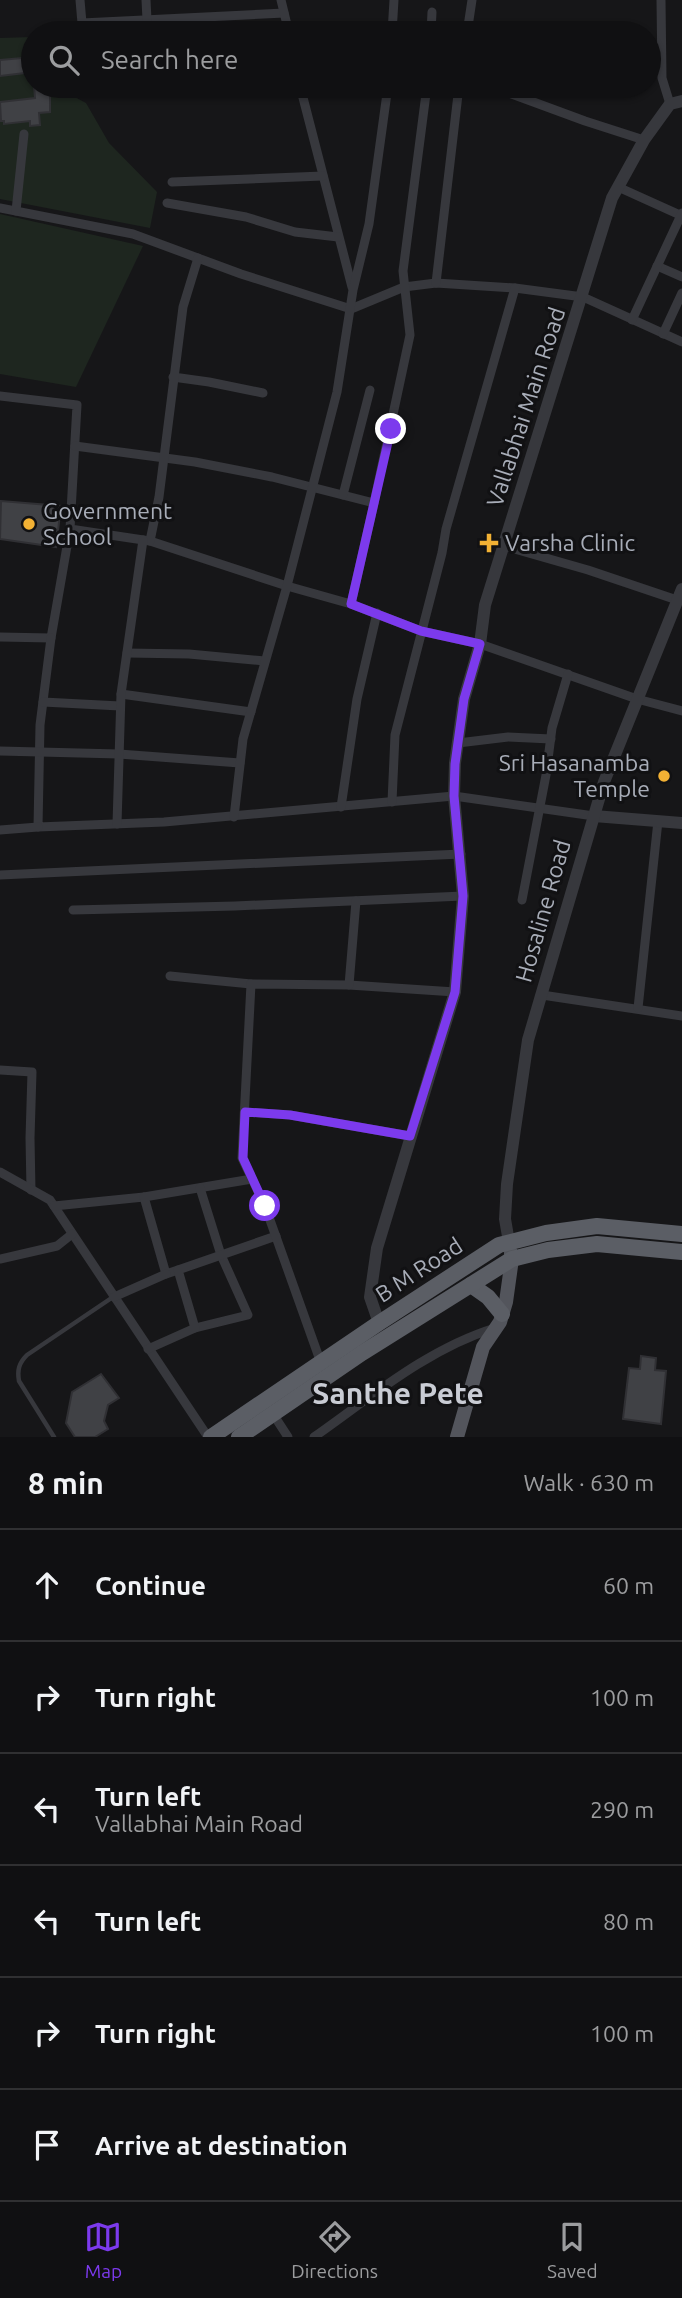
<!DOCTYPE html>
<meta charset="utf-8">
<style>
body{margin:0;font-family:Ubuntu,sans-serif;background:#19191b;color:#f1f3f6}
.stop{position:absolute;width:21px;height:21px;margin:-16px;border:5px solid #7c3aed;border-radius:50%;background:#fff}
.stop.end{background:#7c3aed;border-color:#fff;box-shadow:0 2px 7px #0008}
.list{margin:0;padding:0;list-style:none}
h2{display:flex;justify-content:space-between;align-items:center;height:91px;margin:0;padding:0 28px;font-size:30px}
h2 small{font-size:23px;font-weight:400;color:#9c9d9f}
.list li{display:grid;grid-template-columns:46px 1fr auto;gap:21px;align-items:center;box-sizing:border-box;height:112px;padding:0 28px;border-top:2px solid #303032}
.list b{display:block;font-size:26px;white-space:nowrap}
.list p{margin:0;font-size:23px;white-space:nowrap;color:#9c9d9f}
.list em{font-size:23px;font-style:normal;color:#9c9d9f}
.icon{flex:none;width:38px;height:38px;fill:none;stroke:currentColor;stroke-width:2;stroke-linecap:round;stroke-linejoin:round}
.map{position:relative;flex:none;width:682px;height:1437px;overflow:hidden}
.search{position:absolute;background:#101012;box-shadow:0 2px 5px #0004;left:21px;right:21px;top:21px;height:77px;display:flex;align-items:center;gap:18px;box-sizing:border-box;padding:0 24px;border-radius:38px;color:#9c9d9f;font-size:26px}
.sheet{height:763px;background:#101012}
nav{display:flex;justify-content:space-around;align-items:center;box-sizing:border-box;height:98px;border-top:2px solid #303032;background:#101012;font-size:19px;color:#9c9d9f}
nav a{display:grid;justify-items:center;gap:4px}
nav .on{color:#7c3aed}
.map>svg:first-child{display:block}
</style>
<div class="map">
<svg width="682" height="1437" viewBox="0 0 682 1437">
<rect width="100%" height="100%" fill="#161618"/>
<g fill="#1e261f">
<path d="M33,37V86H67L69,94L86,103L109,143L157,192L150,228L0,199V38Z"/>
<path d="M0,214L143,246L76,387L0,374Z"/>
</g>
<g fill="#404145" stroke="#303034" stroke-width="2">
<path d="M33,57V72L0,76V60Z"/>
<path d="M34,86H50V112L39,113L40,125L30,126V121L4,124V121H1L0,102L35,98Z"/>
<path d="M1,501L61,506L56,547L0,539Z"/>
<path d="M641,1356L656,1358L655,1370L666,1371L661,1424L623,1419L629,1368L640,1369Z"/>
<path d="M101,1374L119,1398L108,1405L104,1421L108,1429L95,1437H75L66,1423L72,1392Z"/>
</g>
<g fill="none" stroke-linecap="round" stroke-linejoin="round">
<path stroke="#37383d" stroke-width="4.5" d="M54,1437L19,1381C17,1370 19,1363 27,1355L113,1297"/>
<g stroke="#37383d" stroke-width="9">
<path d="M80,0L82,23L284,13"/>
<path d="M146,0L147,20"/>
<path d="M281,0L289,33"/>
<path d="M661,0L662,78L670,104"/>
<path d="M392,33L394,0"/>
<path d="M431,33L432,12"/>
<path d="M467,33L472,0"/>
<path d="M300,86L352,287"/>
<path d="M490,86L585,121L644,140"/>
<path d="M172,182L323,176"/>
<path d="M618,187L682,216"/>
<path d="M167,203L246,217L295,232L338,237"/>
<path d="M0,208L133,234L241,274L351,309L404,287L436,283L515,288L583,297L682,342"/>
<path d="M16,211L24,134"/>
<path d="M657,266L682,277"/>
<path d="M436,283L459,86"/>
<path d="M632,320L682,213"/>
<path d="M663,334L682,293"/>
<path d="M173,377L209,382L263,393"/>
<path d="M0,396L77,405L70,529L150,541L287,586L351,604L421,631L480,644L637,699L682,711"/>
<path d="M75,446L195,462L272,477L374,503L410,335L403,271L427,86"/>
<path d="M343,495L370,390"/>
<path d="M150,541L159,497L183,307L198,258"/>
<path d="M504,546L588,570L677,600"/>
<path d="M351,604L374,503"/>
<path d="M0,637L51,638L70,529"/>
<path d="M51,638L40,725L38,827L164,822L454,796L594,816"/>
<path d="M127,653L189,654L265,661"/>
<path d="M121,694L251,712"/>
<path d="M43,702L120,706"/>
<path d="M458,743L508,737L551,739"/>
<path d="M0,751L119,754L240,763"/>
<path d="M392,802L395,735L442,553L446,529L515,288"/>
<path d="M341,807L357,699L377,613"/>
<path d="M234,817L243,739L287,586L337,392L353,290L369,224L388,86"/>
<path d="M117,824L121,694L143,540"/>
<path d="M0,830L38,827"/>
<path d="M0,875L461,854"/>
<path d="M522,900L546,775L552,728L568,674"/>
<path d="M73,910L235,906L463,896"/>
<path d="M170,976L251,984"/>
<path d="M349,985L455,992"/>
<path d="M542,995L682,1016"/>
<path d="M638,1008L658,821"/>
<path d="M0,1070L32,1072L30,1138L31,1190"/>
<path d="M245,1112L290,1115L410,1136"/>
<path d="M0,1172L50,1200L208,1437"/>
<path d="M54,1206L144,1197"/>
<path d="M0,1259L57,1246L72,1234"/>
<path d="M178,1270L166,1274L144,1197L252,1179"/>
<path d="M114,1297L166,1274"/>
<path d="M195,1328L248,1315L221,1255L200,1188"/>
<path d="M148,1349L195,1328L178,1270L276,1236"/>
<path d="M321,1363L265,1206L242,1158L251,984L349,985L356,901"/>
<path d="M273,1414L288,1437"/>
<path d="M314,1437C371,1397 427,1349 495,1328"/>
</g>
<g stroke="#37383d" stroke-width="12">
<path d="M594,816L682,823"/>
<path d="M509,1242L505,1219L507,1184L528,1040L604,782L682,589"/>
<path d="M379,1323L370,1297L377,1248L455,992L463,896L454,796L455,763L464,699L480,644L485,605L612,198L644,140L670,104L682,101"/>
</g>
<path stroke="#53555c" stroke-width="14" d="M457,1437L483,1347L500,1322L506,1302L512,1259L511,1253"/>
<g stroke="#5b5e65" stroke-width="16">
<path d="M471,1285L488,1297L502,1314"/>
<path d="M211,1437L379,1323L499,1245L546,1233L597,1226L682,1234"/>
<path d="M239,1437L362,1353L512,1259L548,1250L597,1244L682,1252"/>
</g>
</g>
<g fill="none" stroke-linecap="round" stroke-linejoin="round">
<path stroke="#7c3aed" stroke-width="9" d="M265,1206L243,1158L245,1112L290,1115L410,1136L455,992L463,896L454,796L455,764L464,699L480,644L421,631L351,604L391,429"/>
</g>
<g fill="#f2b134" stroke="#111113" stroke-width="2.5">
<circle cx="29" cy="524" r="7"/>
<path d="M485.5 532.5h7v7h7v7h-7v7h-7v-7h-7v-7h7z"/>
<circle cx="664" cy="776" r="7"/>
</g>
<g text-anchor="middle" stroke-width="6" stroke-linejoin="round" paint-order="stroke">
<g font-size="23" fill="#a8adb8" stroke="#111113">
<text transform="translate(526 407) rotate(-72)" y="8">Vallabhai Main Road</text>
<text transform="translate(543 911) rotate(-74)" y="8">Hosaline Road</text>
<text transform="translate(419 1270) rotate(-33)" y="8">B M Road</text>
</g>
<g font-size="23" fill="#a8adb8" stroke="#111113" text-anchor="start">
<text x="43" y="519">Government<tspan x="43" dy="26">School</tspan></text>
<text x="505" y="551">Varsha Clinic</text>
<text x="650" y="771" text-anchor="end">Sri Hasanamba<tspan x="650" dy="26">Temple</tspan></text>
</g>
<g font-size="30" font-weight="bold" fill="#c9ccd4" stroke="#111113">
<text x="398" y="1404">Santhe Pete</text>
</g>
</g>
</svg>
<div class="stop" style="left:265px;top:1206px"></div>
<div class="stop end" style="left:391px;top:429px"></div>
<div class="search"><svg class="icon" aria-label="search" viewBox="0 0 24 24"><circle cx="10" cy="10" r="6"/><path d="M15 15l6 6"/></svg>Search here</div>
</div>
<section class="sheet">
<h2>8 min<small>Walk · 630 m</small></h2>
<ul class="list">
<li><svg class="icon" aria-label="ahead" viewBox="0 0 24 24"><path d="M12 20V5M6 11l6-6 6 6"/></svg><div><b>Continue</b></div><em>60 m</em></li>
<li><svg class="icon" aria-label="right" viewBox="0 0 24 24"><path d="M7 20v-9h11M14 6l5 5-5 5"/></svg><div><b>Turn right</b></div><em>100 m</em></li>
<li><svg class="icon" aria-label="left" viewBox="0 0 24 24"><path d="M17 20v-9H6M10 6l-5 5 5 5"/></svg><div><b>Turn left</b><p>Vallabhai Main Road</p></div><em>290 m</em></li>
<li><svg class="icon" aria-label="left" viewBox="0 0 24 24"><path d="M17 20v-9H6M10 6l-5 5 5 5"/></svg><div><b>Turn left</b></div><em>80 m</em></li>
<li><svg class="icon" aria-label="right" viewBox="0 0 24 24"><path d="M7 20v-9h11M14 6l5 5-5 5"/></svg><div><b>Turn right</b></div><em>100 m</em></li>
<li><svg class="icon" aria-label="arrive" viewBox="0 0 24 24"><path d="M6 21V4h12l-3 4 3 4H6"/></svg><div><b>Arrive at destination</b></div></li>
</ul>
</section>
<nav>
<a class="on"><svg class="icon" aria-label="map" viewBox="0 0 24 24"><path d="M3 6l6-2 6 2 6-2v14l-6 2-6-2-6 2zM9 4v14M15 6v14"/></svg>Map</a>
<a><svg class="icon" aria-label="directions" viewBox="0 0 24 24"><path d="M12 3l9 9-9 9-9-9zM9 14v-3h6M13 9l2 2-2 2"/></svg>Directions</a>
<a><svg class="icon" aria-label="saved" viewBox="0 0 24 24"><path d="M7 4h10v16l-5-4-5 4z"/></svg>Saved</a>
</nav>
